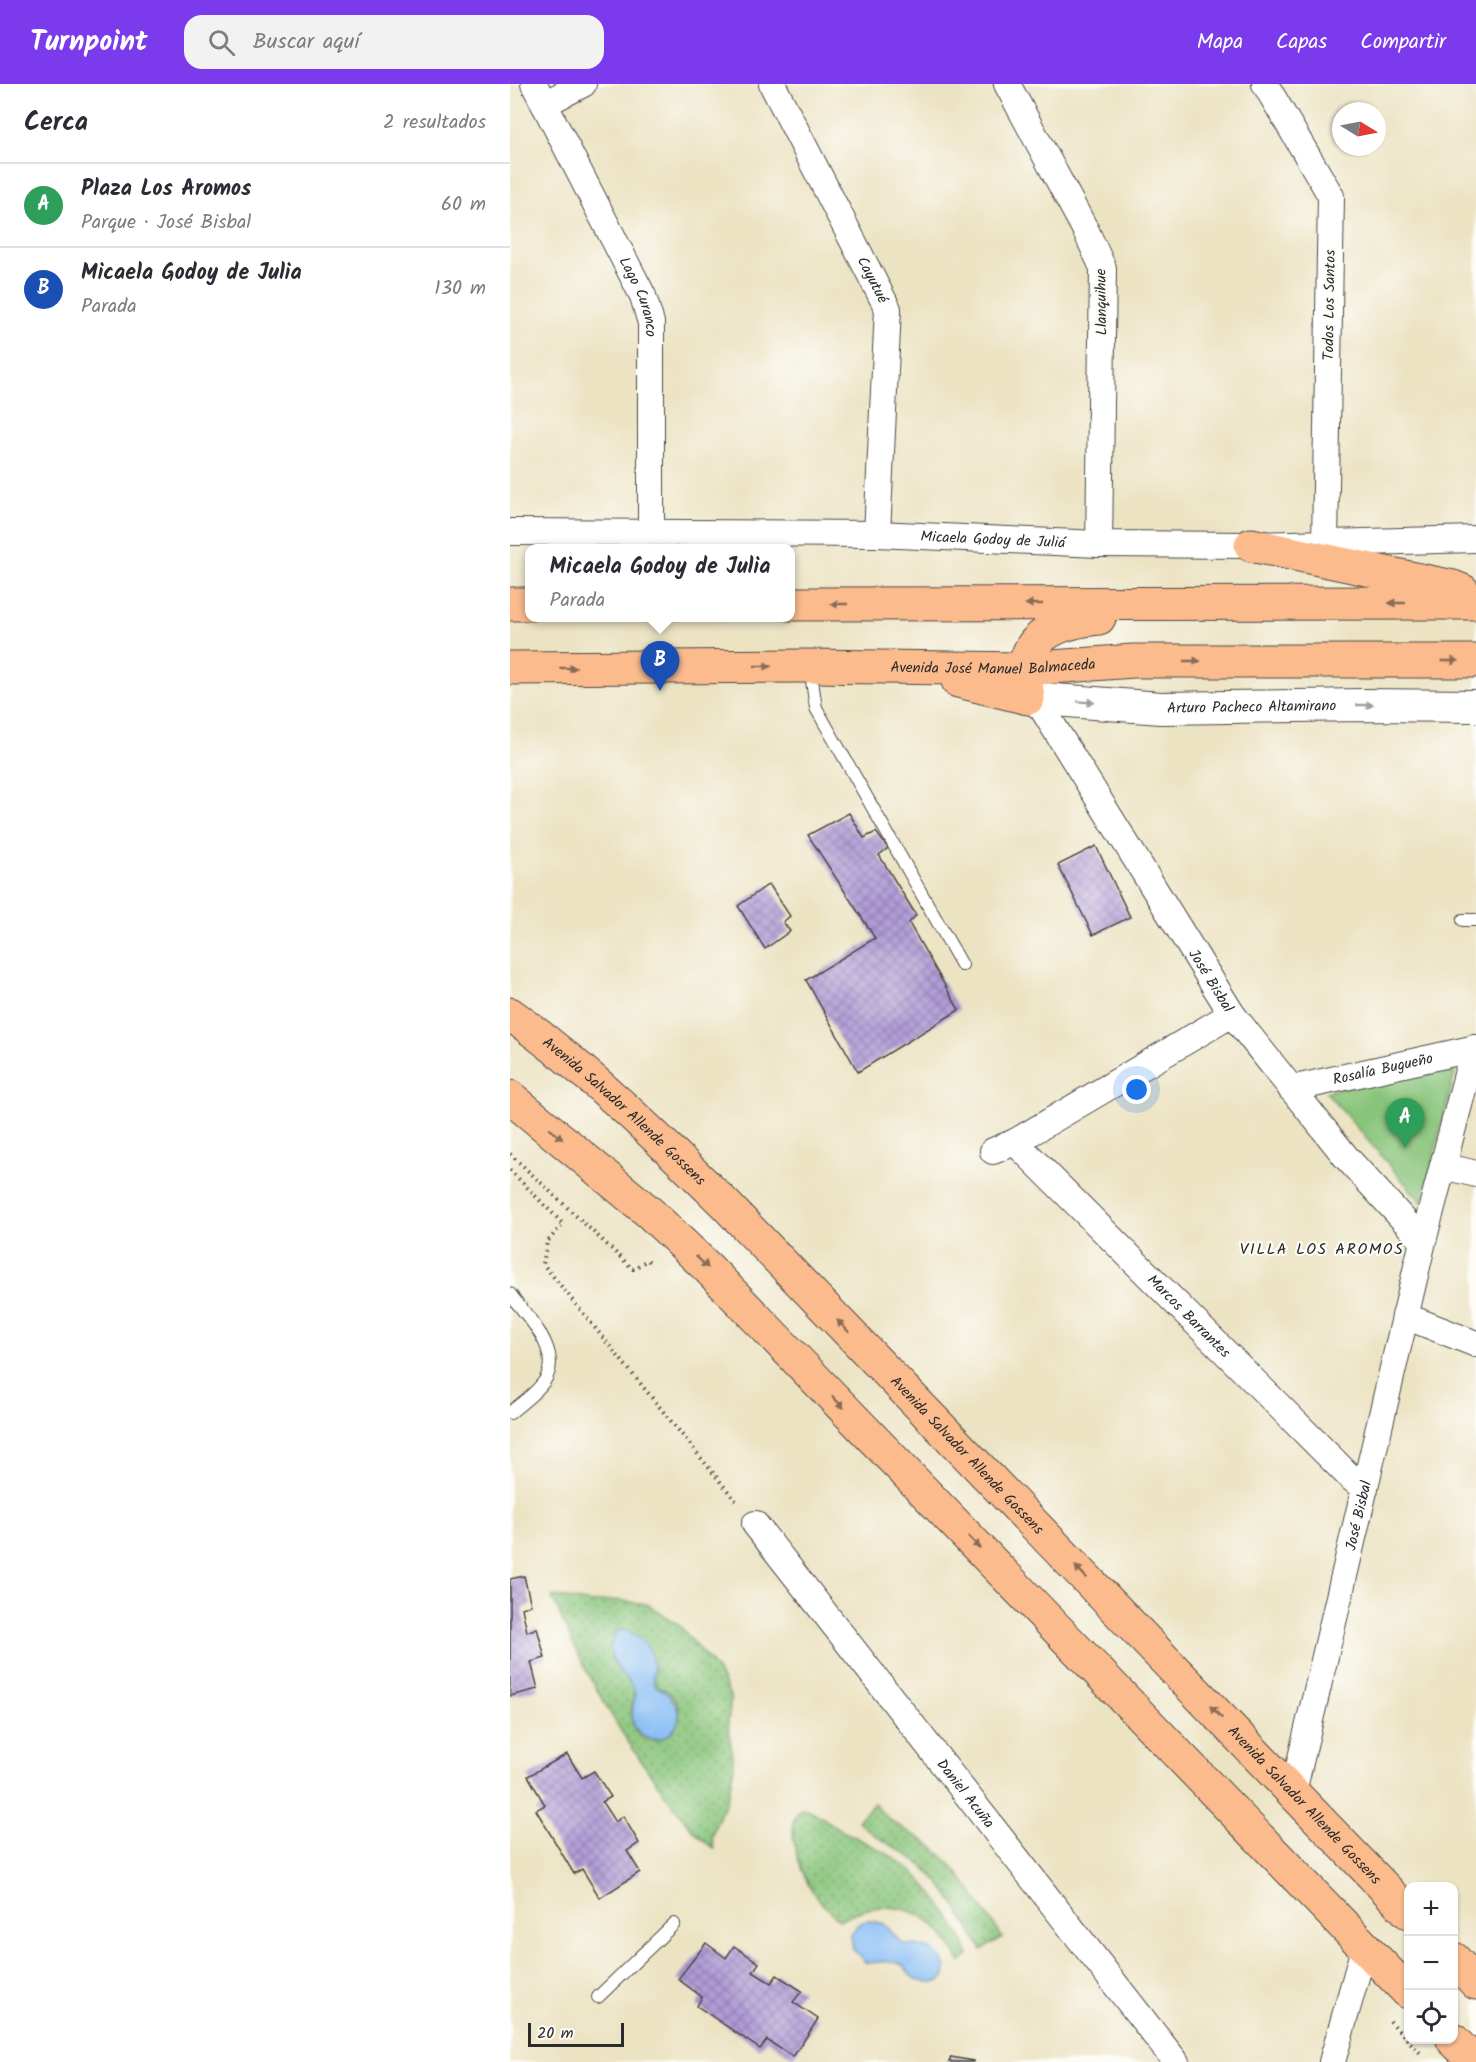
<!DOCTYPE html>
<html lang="es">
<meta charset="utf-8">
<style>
body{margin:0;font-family:Kalam,sans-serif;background:#f2f2f3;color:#2b2b33}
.controls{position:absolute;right:18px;bottom:18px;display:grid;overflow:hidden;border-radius:12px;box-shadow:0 2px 4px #0004}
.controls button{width:54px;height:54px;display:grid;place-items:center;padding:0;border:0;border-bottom:2px solid #e1e1e2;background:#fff;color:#2b2b33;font:30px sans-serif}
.compass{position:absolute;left:822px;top:18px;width:54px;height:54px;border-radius:50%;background:#fff;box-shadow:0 2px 4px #0004;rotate:100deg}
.scale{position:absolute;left:18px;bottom:15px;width:96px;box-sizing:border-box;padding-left:6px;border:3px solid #2b2b2b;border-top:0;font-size:16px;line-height:21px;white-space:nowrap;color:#2b2b2b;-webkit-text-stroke:4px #fdfcf7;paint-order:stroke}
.you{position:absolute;left:627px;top:1006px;width:21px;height:21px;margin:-15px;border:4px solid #fff;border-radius:50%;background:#1a73e8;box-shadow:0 0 0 9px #1a73e833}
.badge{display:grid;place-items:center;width:39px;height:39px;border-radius:50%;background:#7c3aed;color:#fff;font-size:20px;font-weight:700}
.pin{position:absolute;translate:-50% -50px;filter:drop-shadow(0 2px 3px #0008)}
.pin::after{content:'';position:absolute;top:32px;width:21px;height:18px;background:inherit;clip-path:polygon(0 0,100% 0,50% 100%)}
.popup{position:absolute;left:15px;top:460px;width:270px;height:78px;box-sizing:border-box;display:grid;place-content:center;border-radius:12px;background:#fff;filter:drop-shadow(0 2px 4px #0005);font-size:20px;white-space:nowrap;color:#7c7c81}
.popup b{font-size:22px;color:#2b2b33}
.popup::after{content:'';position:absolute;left:50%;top:100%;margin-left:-12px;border:12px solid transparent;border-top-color:#fff}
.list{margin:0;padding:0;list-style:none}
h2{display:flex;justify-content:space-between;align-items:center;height:78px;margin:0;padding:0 24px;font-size:26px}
h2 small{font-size:20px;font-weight:400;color:#7c7c81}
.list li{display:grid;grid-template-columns:39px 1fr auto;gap:18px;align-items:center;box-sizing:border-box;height:84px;padding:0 24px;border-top:2px solid #e1e1e2}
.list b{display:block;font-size:22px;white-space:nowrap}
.list p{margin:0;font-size:20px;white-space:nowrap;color:#7c7c81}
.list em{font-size:20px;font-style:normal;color:#7c7c81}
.icon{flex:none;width:33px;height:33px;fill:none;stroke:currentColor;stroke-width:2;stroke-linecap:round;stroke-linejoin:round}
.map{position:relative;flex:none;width:966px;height:1978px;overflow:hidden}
header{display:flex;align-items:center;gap:36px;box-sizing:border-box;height:84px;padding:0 30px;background:#7c3aed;color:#fff}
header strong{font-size:28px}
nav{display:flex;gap:33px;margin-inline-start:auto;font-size:21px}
.search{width:420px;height:54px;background:#f2f2f3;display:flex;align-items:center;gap:15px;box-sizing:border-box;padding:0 21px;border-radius:18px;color:#7c7c81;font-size:22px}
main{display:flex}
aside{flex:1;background:#fff}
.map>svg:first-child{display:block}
</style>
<header>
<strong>Turnpoint</strong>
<div class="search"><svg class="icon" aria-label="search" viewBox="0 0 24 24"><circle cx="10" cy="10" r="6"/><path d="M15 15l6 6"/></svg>Buscar aquí</div>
<nav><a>Mapa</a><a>Capas</a><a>Compartir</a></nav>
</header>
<main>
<aside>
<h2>Cerca<small>2 resultados</small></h2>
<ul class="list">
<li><span class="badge" style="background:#2e9e5b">A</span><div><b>Plaza Los Aromos</b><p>Parque · José Bisbal</p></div><em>60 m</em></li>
<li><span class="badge" style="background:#1a4fb4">B</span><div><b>Micaela Godoy de Julia</b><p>Parada</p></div><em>130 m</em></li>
</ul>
</aside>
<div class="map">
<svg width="966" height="1978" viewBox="0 0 966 1978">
<defs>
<pattern id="grass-dots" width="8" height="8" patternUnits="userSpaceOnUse" patternTransform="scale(1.5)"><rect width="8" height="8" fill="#88c47a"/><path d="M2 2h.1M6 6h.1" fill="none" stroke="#6f9f64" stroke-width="1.8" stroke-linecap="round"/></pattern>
<pattern id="building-cross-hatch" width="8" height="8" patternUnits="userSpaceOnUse" patternTransform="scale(1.5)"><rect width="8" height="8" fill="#b09cd7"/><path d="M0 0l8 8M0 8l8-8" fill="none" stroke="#8f7faf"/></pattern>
</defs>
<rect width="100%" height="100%" fill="#fdfcf7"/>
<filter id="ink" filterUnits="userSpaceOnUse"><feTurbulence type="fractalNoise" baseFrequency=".0167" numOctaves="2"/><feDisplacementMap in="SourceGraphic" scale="12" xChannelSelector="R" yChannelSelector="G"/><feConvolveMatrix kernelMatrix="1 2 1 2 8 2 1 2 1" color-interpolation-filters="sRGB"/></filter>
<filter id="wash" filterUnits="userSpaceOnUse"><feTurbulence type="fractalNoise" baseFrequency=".008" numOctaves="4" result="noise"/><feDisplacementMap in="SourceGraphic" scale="24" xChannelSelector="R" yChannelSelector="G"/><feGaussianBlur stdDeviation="1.35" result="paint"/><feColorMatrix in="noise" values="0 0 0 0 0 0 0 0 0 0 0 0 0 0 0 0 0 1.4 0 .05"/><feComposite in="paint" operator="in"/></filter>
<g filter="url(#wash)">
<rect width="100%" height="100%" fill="#ece3c3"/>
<g fill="url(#grass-dots)" stroke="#5a7852" stroke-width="1.5" fill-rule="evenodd">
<path d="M46,1512L81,1519L104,1516L137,1520L169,1541L207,1586L221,1614L218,1640L224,1683L218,1713L204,1745L202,1755L204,1765C181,1748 166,1725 149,1702C103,1640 72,1584 42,1513ZM112,1546C129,1549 139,1560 143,1578C145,1586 142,1593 145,1601C203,1624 141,1684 123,1641C118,1629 125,1616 124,1603C105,1582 94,1578 106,1548Z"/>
<path d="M364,1719C382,1744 406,1748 427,1767C449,1785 476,1829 492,1853L472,1866C456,1839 440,1808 417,1786C396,1766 368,1758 348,1737Z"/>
<path d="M292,1724C305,1725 316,1738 328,1744C353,1758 381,1769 403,1788C416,1799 425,1813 435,1827C445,1841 453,1855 459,1871L451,1878C444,1868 438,1856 429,1847C402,1817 362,1818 329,1836C320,1827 307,1817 301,1805C291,1788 271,1737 292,1724Z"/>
</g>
<path fill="#88c47a" stroke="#5a7852" stroke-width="1.5" d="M932,978L945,989L912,1119L816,1008Z"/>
<g fill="#85bcf5" stroke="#587490" stroke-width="1.5">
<path d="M112,1546C130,1549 142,1563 143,1581C144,1588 142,1594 144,1601C197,1629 152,1672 129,1648C113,1632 132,1613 121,1600C107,1584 92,1571 106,1548Z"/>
<path d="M356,1837C380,1836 378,1848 393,1860C413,1861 428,1864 436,1884L435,1892L430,1897C393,1903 405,1882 384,1878C375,1876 365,1880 355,1878L343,1865L341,1851L348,1840Z"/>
</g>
<g id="blocks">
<g fill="url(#building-cross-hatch)">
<path d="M339,729L354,754L366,748L378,764L369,771L406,831L399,839L449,926L348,988L296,896L365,854L298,751Z"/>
<path d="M586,762L620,833L583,851L548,781Z"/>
<path d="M259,800L280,832L273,838L280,847L255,865L228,822Z"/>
<path d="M14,1492L21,1521L12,1524L17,1548L27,1544L35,1574L21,1578L28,1605L0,1612V1495Z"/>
<path d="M57,1670L72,1694L84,1687L101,1713L92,1718L105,1738L113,1732L129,1759L117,1767L130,1788L90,1814L72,1785L64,1790L26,1726L35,1721L18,1692Z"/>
<path d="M196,1859L216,1874L224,1862L249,1879L243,1888L261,1899L267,1891L292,1907L283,1918L308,1935L283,1973L257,1956L250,1965L187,1922L192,1913L168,1895Z"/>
<path d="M441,1973L463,1977V1978H439Z"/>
</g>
</g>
</g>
<g filter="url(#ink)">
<use href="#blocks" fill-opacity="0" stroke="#484742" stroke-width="1.5"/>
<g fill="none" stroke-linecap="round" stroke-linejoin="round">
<g stroke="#484742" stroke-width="14">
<g id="service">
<path d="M300,583L306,624L452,881"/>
<path d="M953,836H966"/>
<path d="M0,1210C17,1233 53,1266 35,1296C27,1309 11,1319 0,1329"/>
<path d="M88,1913L164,1840"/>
</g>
</g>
<g stroke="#484742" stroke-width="28">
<g id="minor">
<path id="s1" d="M24,0L133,212L141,239V449"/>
<path id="s2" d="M262,0L378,225L367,450"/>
<path d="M497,0L576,147L593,184L589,460"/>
<path d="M755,0L821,112L815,459"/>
<path d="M34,20L73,0"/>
<path id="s3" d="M0,448L367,450L589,460L741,461L966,455"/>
<path id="s4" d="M518,614L532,624L722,930L836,1073L913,1157"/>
<path id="s5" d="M781,1005L966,964"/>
<path id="s6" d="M505,1058L840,1393L855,1405"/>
<path d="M483,1067L505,1058L722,930"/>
<path d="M933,1082L966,1090"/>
<path d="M895,1232L966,1260"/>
<path id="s7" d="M245,1440L666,1978"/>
<path id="s8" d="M783,1708L913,1157L964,964"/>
<path d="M822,1978L855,1861"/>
</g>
</g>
<g stroke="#484742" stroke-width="34">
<g id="tertiary">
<path id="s9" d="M518,614L651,624L852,621L966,622"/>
</g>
</g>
<g stroke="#484742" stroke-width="35">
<g id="primary">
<path d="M741,461L943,503L953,507"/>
<path d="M0,520H20"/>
<path d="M280,520L966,519"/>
<path id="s10" d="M0,584L300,582L515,585L623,577H966"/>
<path d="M448,597L518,614C517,605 514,594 515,585C518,547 557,537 589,534"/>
<path id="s11" d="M0,930C78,986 148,1054 216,1121L898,1828"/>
<path d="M0,1013L140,1129L198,1184L898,1908"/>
<path d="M944,1875L966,1899"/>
<path d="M943,1956L965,1978"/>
</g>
</g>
<g stroke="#484742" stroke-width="4" stroke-dasharray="1.5 4.5" stroke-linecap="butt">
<path d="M0,1070L123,1185L137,1176L140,1178"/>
<path d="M0,1086L53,1140L37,1158L33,1180L226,1417"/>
<path d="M880,1937L912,1971"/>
</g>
<use href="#service" stroke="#fff" stroke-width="12"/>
<use href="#minor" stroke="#fff" stroke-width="26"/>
<use href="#tertiary" stroke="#fff" stroke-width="32"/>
<use href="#primary" stroke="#fbbb8d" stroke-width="33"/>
</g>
<defs><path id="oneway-solid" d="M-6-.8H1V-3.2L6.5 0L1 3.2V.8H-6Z" transform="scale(1.5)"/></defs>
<g fill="#896c57">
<use href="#oneway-solid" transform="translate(887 519) rotate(180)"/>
<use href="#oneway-solid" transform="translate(329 520) rotate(-180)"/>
<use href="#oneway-solid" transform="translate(524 520) rotate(-180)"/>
<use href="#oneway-solid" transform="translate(682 577)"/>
<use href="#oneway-solid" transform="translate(940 577)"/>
<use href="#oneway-solid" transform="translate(253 582)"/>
<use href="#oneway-solid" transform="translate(58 584)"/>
<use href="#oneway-solid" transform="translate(46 1050) rotate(39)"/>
<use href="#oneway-solid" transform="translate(192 1178) rotate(44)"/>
<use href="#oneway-solid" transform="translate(333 1242) rotate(-134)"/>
<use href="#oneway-solid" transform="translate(328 1318) rotate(46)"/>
<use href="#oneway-solid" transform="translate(464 1458) rotate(46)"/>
<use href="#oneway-solid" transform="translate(571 1488) rotate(-134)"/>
<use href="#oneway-solid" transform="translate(706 1628) rotate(-134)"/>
</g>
<g fill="#a0a0a0">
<use href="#oneway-solid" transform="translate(576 618) rotate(4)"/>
<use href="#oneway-solid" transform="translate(855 621)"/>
</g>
</g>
<g text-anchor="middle" stroke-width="4.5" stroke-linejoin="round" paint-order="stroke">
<g font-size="15" fill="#2b2b2b" stroke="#fdfcf7">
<text dy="5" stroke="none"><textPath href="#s2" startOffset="220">Cayutué</textPath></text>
<text dy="5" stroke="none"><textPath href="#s1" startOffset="238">Lago Curanco</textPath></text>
<text transform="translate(591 218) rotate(-91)" y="5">Llanquihue</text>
<text transform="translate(819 221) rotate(-89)" y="5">Todos Los Santos</text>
<text dy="5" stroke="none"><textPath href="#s3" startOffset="483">Micaela Godoy de Juliá</textPath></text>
<text dy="5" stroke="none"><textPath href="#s10" startOffset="483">Avenida José Manuel Balmaceda</textPath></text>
<text dy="5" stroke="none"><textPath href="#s9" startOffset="224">Arturo Pacheco Altamirano</textPath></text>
<text dy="5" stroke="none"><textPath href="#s4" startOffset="338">José Bisbal</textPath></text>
<text dy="5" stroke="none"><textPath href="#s5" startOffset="94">Rosalía Bugueño</textPath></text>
<text dy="5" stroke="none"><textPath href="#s11" startOffset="150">Avenida Salvador Allende Gossens</textPath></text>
<text dy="5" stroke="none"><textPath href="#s6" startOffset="246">Marcos Barrantes</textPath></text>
<text dy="5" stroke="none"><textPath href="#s11" startOffset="636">Avenida Salvador Allende Gossens</textPath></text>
<text dy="5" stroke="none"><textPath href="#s8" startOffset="284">José Bisbal</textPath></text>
<text dy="5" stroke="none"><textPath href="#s7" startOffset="342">Daniel Acuña</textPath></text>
<text dy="5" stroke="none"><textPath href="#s11" startOffset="1122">Avenida Salvador Allende Gossens</textPath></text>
</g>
<g font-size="16" letter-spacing="1.5" fill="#2b2b2b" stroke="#fdfcf7">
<text x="812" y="1170">VILLA LOS AROMOS</text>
</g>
</g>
</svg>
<div class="controls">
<button>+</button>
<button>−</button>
<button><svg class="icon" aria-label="locate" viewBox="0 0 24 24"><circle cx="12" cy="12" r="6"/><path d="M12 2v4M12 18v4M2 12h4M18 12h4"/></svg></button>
</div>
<svg class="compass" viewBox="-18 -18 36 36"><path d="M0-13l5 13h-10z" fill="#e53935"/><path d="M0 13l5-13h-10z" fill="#7c7c81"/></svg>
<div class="scale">20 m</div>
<div class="you"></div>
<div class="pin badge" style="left:895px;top:1064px;background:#2e9e5b">A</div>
<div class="pin badge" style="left:150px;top:607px;background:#1a4fb4">B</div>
<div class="popup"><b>Micaela Godoy de Julia</b>Parada</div>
</div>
</main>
